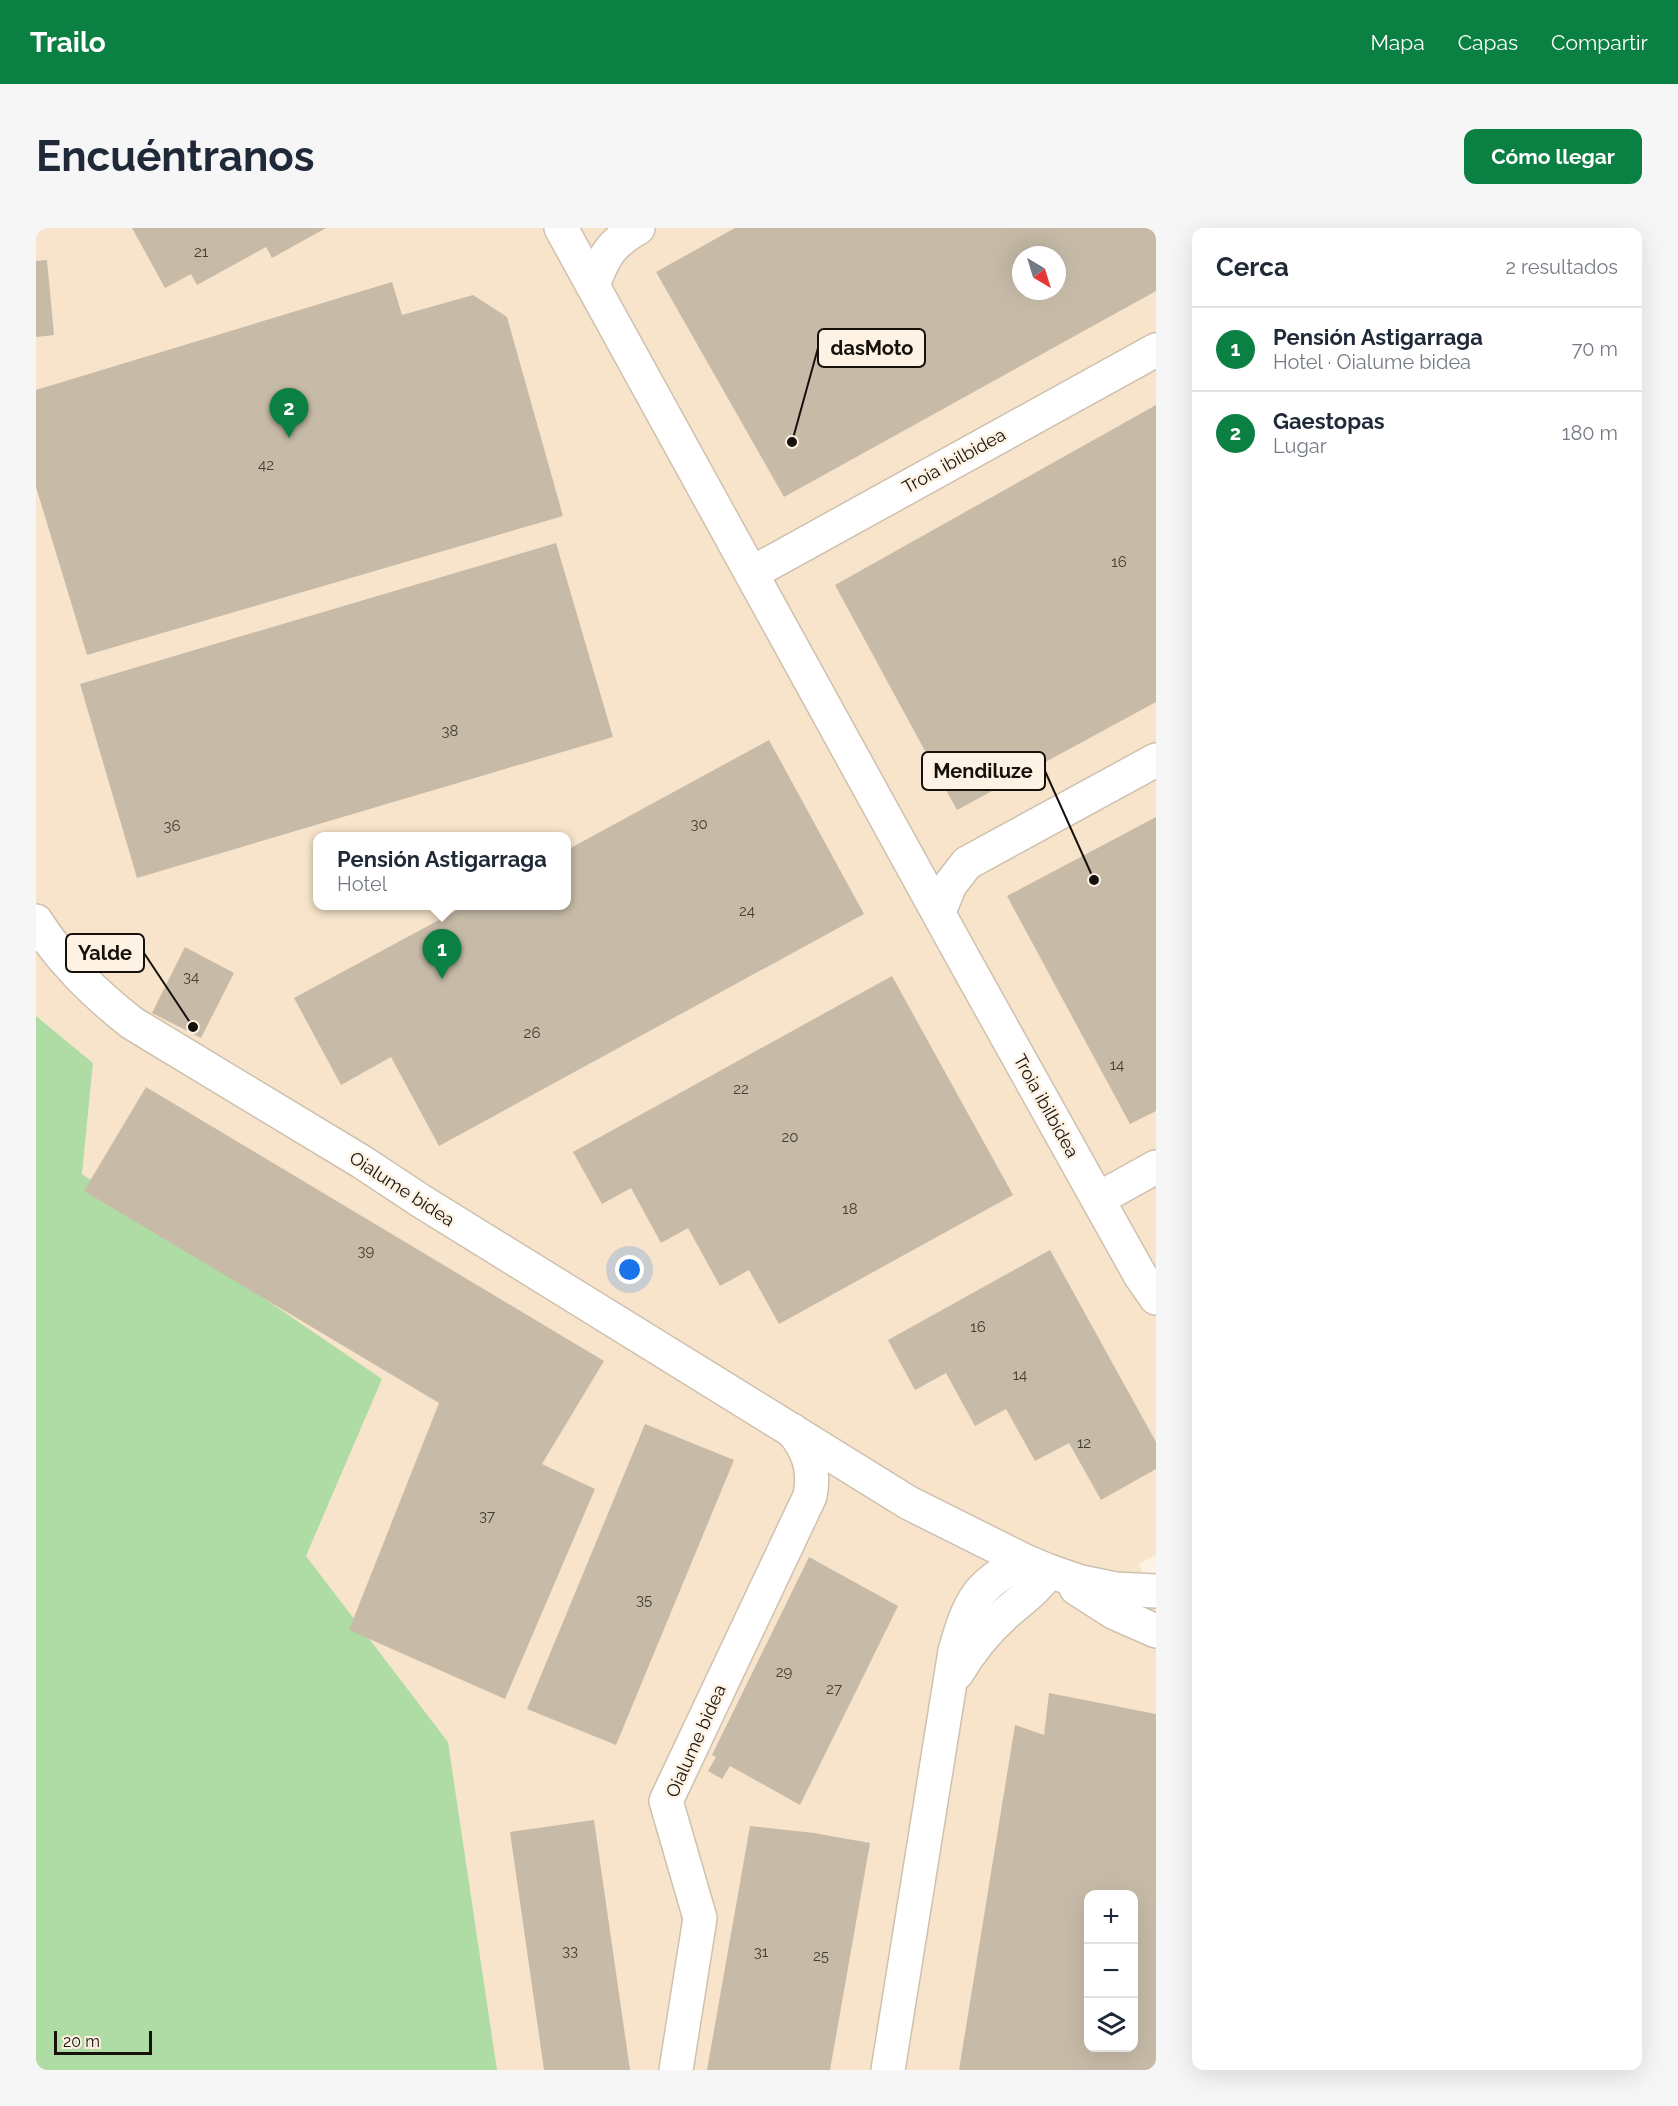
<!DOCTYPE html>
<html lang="es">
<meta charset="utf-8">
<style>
body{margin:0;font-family:Raleway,sans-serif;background:#f6f6f7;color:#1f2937}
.controls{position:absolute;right:18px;bottom:18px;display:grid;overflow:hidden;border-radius:12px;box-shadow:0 6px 24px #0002}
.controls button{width:54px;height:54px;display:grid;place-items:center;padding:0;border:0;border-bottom:2px solid #e0e1e3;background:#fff;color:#1f2937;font:30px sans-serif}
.compass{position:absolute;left:976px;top:18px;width:54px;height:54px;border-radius:50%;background:#fff;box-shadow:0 6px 24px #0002;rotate:142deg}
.scale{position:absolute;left:18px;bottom:15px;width:98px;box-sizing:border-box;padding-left:6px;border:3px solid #16110b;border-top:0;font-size:16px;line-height:21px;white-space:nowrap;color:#16110b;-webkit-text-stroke:4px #fdf2e3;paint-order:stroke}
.you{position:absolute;left:594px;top:1042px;width:21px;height:21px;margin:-15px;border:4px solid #fff;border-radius:50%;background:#1a73e8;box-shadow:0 0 0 9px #1a73e833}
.badge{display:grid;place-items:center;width:39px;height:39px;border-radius:50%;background:#0b8043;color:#fff;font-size:20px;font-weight:700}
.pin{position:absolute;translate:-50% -50px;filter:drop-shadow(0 2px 3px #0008)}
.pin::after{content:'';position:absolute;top:32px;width:21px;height:18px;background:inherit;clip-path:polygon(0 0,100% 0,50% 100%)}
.popup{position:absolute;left:277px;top:604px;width:258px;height:78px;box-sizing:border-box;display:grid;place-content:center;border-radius:12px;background:#fff;filter:drop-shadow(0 2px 4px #0005);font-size:20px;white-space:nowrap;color:#747a83}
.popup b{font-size:22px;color:#1f2937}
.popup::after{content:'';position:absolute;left:50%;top:100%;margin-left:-12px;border:12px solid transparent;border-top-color:#fff}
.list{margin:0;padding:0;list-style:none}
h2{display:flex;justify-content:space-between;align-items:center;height:78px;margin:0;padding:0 24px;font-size:26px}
h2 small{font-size:20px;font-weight:400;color:#747a83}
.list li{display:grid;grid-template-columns:39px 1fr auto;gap:18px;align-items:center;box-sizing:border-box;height:84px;padding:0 24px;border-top:2px solid #e0e1e3}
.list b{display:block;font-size:22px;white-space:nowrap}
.list p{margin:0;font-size:20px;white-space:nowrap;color:#747a83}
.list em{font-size:20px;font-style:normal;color:#747a83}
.icon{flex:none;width:33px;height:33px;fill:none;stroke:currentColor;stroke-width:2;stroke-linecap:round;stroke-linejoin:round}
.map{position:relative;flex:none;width:1120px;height:1842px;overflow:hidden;border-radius:12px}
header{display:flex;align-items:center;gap:36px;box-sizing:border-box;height:84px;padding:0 30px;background:#0b8043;color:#fff}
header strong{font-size:28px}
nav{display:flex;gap:33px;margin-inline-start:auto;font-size:21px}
.intro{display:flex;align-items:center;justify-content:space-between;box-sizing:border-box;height:144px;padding:0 36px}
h1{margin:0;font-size:42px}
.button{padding:15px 27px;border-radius:12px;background:#0b8043;color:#fff;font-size:21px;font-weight:700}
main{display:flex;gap:36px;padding:0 36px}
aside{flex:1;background:#fff;border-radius:12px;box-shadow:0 6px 24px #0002}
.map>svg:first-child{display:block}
</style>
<header>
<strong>Trailo</strong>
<nav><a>Mapa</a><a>Capas</a><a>Compartir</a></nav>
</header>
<div class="intro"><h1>Encuéntranos</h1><a class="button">Cómo llegar</a></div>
<main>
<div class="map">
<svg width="1120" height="1842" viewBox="0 0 1120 1842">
<rect width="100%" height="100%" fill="#fdf2e3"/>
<path fill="#f7e4cb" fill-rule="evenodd" d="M0,0H1120V1327L1102,1336L1120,1365V1842H461L412,1514L270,1328L345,1151L46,946L57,835L0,788ZM985,27H1021V63H985ZM282,608H530V678H282ZM1052,1666H1098V1820H1052Z"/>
<path fill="#afdba5" d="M0,788L57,835L46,946L346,1151L270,1328L412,1514L461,1842H0Z"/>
<g fill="#c7bba8" fill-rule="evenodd">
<path d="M96,0H290L236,30L230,19L161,57L155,46L129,60Z"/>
<path d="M699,0H1120V63L748,269L620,44ZM985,27H1021V63H985Z"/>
<path d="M11,32L18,107L0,109V33Z"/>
<path d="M356,54L366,87L437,67L471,89L527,288L51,427L0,259V162Z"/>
<path d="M1120,177V474L921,582L799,357Z"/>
<path d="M520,315L577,509L101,650L44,456Z"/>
<path d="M733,512L828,686L403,918L355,829L305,857L258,770L429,678H531V622Z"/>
<path d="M1120,589V883L1094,896L971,668Z"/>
<path d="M149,719L198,745L165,810L116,785Z"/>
<path d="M856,748L977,967L743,1096L713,1042L684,1058L652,1000L625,1015L595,960L566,976L537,924Z"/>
<path d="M110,859L568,1133L506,1236L559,1261L469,1471L313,1402L403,1175L48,963Z"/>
<path d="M1014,1022L1120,1214V1241L1065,1272L1033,1215L999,1233L970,1181L939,1198L910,1145L879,1162L852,1112Z"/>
<path d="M609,1196L698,1232L580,1517L491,1481Z"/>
<path d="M773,1329L862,1378L764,1577L694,1538L686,1551L672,1543L680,1529L676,1527Z"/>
<path d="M1013,1465L1120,1486V1842H923L979,1497L1008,1507ZM1052,1666H1098V1820H1052Z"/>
<path d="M558,1592L594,1842H508L474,1604Z"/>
<path d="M714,1598L778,1605L834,1615L794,1842H671Z"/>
</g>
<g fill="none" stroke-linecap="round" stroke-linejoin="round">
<g stroke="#cfc1af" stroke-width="36">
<g id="minor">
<path d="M557,57C568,28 575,15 602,0"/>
<path d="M716,345L1120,122"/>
<path d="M903,684L914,657L931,635L1120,532"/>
<path d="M0,693C26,734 58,765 96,795L326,934L385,973L873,1275L989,1333L1013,1343L1045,1354L1079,1361L1120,1363"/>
<path d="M1062,971L1120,939"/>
<path d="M1040,1360L1079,1385L1120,1403"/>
<path d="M921,1445C934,1423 950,1403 969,1386C985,1372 1001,1361 1013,1343"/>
<path d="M640,1842L664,1690L630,1573L774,1268C779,1242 773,1223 756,1202"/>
<path d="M852,1842L919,1423C933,1374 941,1355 989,1333"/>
</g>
</g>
<g stroke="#cfc1af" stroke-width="36">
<path id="tertiary" d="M525,0L926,728L1104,1047L1120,1070"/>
</g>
<use href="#minor" stroke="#fff" stroke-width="33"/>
<use href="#tertiary" stroke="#fff" stroke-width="33"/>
</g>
<g text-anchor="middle" stroke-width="5" stroke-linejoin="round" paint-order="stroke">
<g font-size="15" fill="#423c32">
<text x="165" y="29">21</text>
<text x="230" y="242">42</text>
<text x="1083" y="339">16</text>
<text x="414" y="508">38</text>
<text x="663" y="601">30</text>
<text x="136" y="603">36</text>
<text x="711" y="688">24</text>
<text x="155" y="754">34</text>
<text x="496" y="810">26</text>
<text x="1081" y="842">14</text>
<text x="705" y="866">22</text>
<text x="754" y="914">20</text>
<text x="814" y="986">18</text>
<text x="330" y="1028">39</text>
<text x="942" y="1104">16</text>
<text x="984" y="1152">14</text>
<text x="1048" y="1220">12</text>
<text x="451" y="1293">37</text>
<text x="608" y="1377">35</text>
<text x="748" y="1449">29</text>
<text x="798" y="1466">27</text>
<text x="534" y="1728">33</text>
<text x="725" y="1729">31</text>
<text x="785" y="1733">25</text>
</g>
<g font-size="18" fill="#16110b" stroke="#fdf2e3">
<text transform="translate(918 233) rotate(-29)" y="6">Troia ibilbidea</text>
<text transform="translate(1010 878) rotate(61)" y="6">Troia ibilbidea</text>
<text transform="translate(366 961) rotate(33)" y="6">Oialume bidea</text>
<text transform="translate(660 1513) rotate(-66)" y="6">Oialume bidea</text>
</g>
</g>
<path fill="none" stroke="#16110b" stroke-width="2" d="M756 214L782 120M1058 652L1009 543M157 799L108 725"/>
<g fill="#16110b" stroke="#fdf2e3" stroke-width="2">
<circle cx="756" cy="214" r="6"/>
<circle cx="1058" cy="652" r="6"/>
<circle cx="157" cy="799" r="6"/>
</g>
<g fill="#fdf2e3" stroke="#16110b" stroke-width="2">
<rect x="782" y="101" width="107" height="38" rx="6"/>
<rect x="886" y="524" width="123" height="38" rx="6"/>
<rect x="30" y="706" width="78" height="38" rx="6"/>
</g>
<g font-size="20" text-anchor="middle" font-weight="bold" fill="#16110b">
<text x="836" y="127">dasMoto</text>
<text x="947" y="550">Mendiluze</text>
<text x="69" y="732">Yalde</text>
</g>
</svg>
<div class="controls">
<button>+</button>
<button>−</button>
<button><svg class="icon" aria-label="layers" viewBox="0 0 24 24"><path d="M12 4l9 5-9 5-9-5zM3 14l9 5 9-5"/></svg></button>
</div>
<svg class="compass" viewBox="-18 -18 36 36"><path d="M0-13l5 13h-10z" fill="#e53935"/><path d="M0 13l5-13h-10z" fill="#747a83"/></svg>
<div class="scale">20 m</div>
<div class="you"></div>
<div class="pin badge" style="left:406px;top:751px">1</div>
<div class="popup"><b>Pensión Astigarraga</b>Hotel</div>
<div class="pin badge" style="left:253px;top:210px">2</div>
</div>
<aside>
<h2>Cerca<small>2 resultados</small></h2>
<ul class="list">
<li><span class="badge">1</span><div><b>Pensión Astigarraga</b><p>Hotel · Oialume bidea</p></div><em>70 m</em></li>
<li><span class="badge">2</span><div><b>Gaestopas</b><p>Lugar</p></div><em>180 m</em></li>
</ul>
</aside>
</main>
